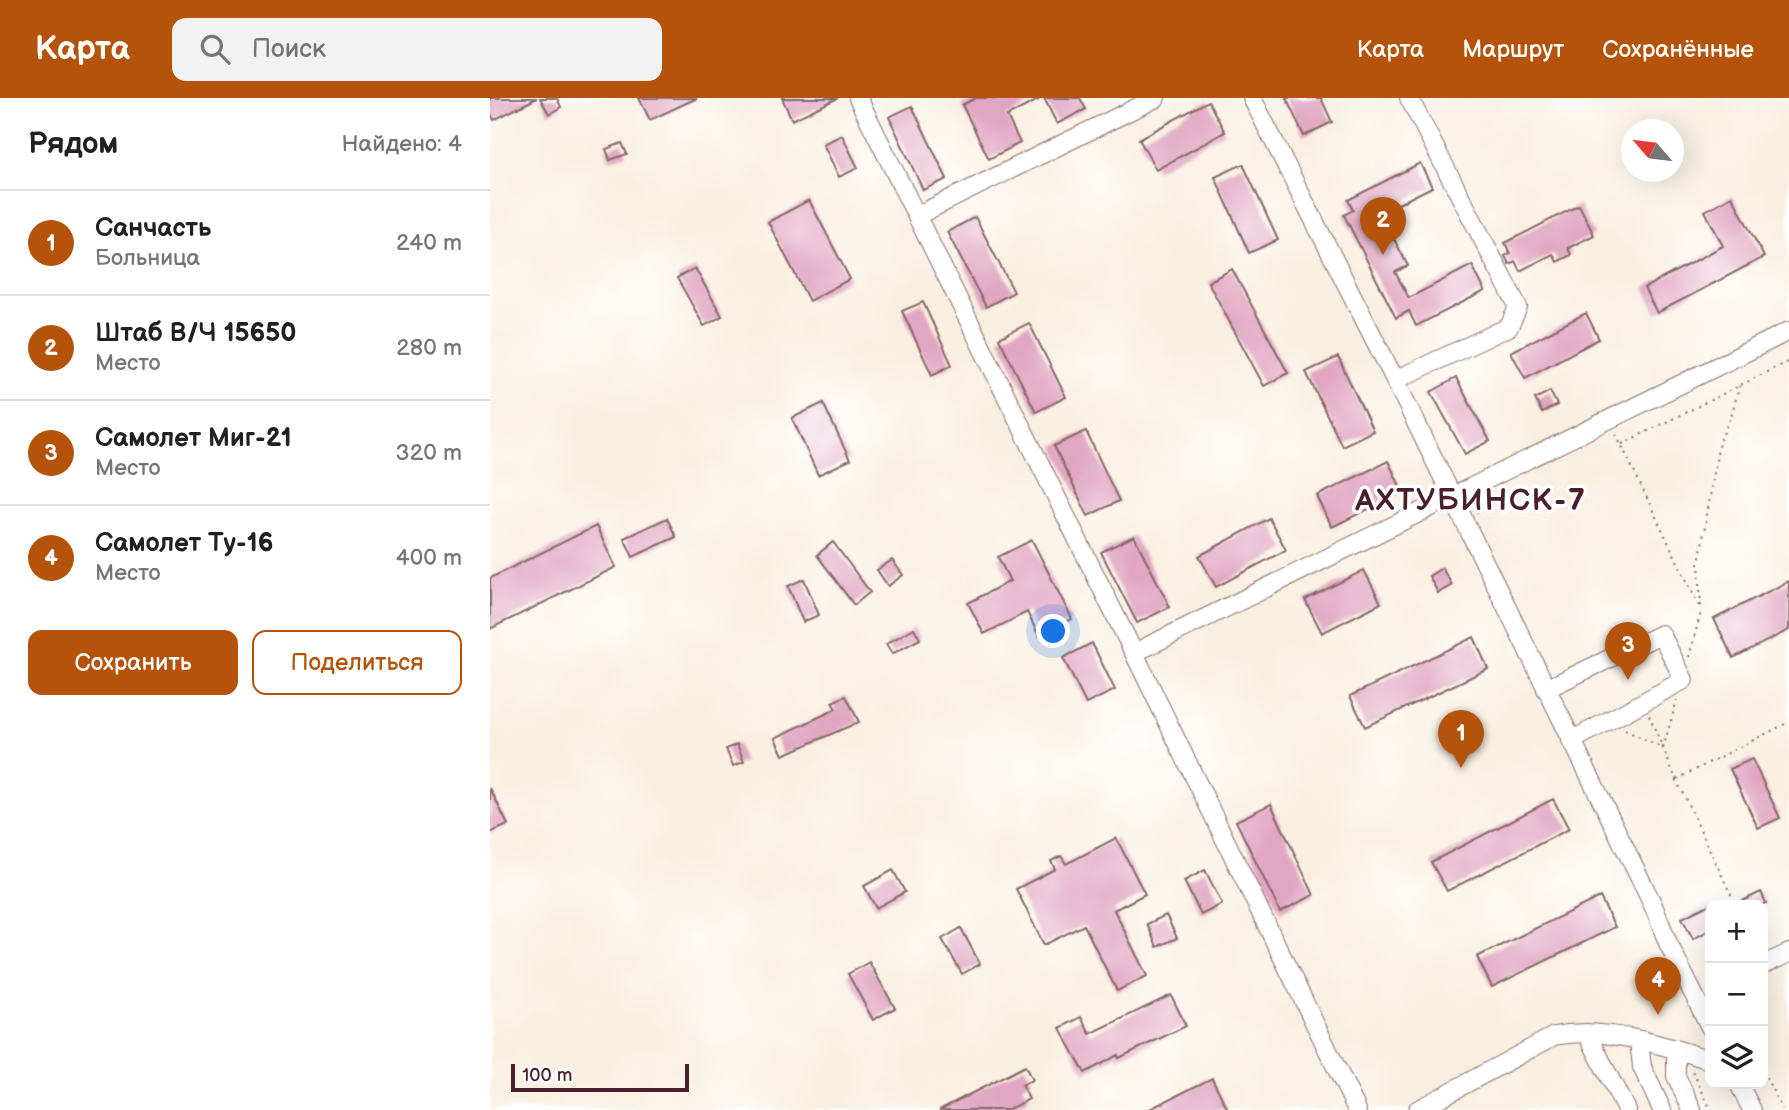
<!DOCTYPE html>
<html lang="ru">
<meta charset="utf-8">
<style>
body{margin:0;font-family:"Balsamiq Sans",sans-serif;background:#f2f2f2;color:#202124}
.controls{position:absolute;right:21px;bottom:21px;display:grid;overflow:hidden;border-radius:14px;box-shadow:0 7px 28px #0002}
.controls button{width:63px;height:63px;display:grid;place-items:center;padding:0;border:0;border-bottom:2px solid #e0e0e0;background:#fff;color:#202124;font:35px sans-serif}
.compass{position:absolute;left:1131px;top:21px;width:63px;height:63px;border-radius:50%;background:#fff;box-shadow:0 7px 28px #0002;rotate:298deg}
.scale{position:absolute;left:21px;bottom:18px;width:178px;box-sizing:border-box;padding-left:7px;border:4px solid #4a1f2b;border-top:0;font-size:19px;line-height:24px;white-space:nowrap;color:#4a1f2b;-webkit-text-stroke:5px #fff;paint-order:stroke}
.you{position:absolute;left:564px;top:534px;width:24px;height:24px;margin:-18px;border:5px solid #fff;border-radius:50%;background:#1a73e8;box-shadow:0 0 0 10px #1a73e833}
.badge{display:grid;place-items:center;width:46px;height:46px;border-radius:50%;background:#b45309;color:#fff;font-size:23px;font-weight:700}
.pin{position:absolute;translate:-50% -58px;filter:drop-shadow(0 2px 4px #0008)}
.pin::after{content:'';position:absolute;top:37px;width:24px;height:21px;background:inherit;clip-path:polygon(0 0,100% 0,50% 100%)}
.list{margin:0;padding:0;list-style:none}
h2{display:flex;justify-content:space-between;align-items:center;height:91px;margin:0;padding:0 28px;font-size:30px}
h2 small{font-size:23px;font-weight:400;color:#757577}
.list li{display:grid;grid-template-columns:46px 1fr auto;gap:21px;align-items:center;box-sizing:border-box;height:105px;padding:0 28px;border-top:2px solid #e0e0e0}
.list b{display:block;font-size:26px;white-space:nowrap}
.list p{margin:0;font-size:23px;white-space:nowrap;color:#757577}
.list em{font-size:23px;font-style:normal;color:#757577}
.actions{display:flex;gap:14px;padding:21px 28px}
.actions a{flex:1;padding:16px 0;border:2px solid #b45309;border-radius:14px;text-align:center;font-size:24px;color:#b45309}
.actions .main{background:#b45309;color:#fff}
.icon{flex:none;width:38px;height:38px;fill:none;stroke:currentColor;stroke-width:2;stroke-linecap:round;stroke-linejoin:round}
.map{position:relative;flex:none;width:1299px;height:1012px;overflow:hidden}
header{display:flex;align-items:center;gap:42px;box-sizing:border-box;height:98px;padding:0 35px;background:#b45309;color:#fff}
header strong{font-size:33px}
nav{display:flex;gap:38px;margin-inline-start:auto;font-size:24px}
.search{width:490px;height:63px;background:#f2f2f2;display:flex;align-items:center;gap:18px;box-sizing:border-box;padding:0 24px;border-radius:14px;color:#757577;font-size:26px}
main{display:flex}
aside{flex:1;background:#fff}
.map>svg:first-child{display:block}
</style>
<header>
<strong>Карта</strong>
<div class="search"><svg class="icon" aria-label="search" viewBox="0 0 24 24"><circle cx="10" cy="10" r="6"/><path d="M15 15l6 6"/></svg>Поиск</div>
<nav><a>Карта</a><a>Маршрут</a><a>Сохранённые</a></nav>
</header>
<main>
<aside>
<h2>Рядом<small>Найдено: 4</small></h2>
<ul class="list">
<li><span class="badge">1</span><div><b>Санчасть</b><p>Больница</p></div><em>240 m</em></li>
<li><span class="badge">2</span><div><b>Штаб В/Ч 15650</b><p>Место</p></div><em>280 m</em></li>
<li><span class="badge">3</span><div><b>Самолет Миг-21</b><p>Место</p></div><em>320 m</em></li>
<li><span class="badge">4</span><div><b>Самолет Ту-16</b><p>Место</p></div><em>400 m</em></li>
</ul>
<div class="actions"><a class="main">Сохранить</a><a>Поделиться</a></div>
</aside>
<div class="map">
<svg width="1299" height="1012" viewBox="0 0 1299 1012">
<rect width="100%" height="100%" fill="#fff"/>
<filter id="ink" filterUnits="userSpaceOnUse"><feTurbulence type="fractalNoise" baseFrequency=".0143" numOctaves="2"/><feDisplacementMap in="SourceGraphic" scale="14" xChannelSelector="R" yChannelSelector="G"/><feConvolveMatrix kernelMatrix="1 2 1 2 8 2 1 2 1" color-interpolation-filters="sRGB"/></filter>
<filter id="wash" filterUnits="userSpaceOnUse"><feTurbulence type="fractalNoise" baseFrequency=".00686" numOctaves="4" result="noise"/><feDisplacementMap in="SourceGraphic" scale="28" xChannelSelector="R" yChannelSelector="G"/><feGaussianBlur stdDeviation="1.57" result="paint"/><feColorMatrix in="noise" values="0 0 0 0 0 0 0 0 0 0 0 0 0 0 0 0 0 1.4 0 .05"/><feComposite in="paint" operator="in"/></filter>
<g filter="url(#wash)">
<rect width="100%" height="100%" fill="#f9efe0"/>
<g id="blocks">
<g fill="#e1a6c2">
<path d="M0,0H47L4,22L0,14Z"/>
<path d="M50,0H67L71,9L59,16Z"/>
<path d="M149,0H207L160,22Z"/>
<path d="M292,0H348L302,22Z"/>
<path d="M486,0H552L517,18L530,45L499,61L472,7Z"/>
<path d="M554,0H590L596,11L567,26Z"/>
<path d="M796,0H831L842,24L814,38Z"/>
<path d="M718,3L735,34L666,72L649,41Z"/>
<path d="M422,8L457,81L433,92L399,19Z"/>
<path d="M352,37L368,70L349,79L333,46Z"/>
<path d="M132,45L137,56L120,62L116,51Z"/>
<path d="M930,65L942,89L880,120L893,146L904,141L918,168L905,174L919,200L982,167L995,193L926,228L919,213L906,220L854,117L863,112L858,102Z"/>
<path d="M753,66L788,142L759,155L725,79Z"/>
<path d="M1242,98L1274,159L1167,215L1154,190L1233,148L1215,113Z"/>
<path d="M319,102L360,181L319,203L278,124Z"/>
<path d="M1089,107L1104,137L1078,150L1081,157L1067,164L1063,156L1030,173L1025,163L1019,166L1015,158L1020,155L1015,145Z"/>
<path d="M485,119L524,194L496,209L457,134Z"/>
<path d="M205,170L232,218L214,228L187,180Z"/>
<path d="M742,171L798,275L774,288L718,184Z"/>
<path d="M433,204L462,267L442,277L412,213Z"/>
<path d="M1096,215L1109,241L1035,280L1021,254Z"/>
<path d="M539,225L576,299L546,314L509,240Z"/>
<path d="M848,259L883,333L852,348L816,274Z"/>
<path d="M966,280L1000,343L975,356L941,294Z"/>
<path d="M1060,293L1067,307L1052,315L1045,301Z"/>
<path d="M333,305L360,362L328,377L302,320Z"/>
<path d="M596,333L629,403L598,418L564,348Z"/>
<path d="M898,363L913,394L842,429L827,398Z"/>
<path d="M177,420L186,439L143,459L134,440Z"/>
<path d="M779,420L796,452L726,489L709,458Z"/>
<path d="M106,428L126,469L0,531V480Z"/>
<path d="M644,438L680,509L647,525L611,454Z"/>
<path d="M542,442L582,521L549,538L537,514L494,536L478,505L520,483L508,459Z"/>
<path d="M343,444L380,494L364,507L327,457Z"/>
<path d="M402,462L413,477L398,488L387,472Z"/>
<path d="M952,470L962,487L948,495L939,478Z"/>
<path d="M874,472L891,505L832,535L815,502Z"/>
<path d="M314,481L329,517L313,524L298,488Z"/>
<path d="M1299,483V532L1243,560L1224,521Z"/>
<path d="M424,530L430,541L402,556L396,546Z"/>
<path d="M984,539L998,571L875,629L860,598Z"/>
<path d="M602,545L625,592L596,606L573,560Z"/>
<path d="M356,598L369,624L293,657L285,640L346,611L342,604Z"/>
<path d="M247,646L254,664L243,668L236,651Z"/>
<path d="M1262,661L1290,720L1268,730L1240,671Z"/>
<path d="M0,690L18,727L0,735Z"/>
<path d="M1063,701L1079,731L957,793L941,764Z"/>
<path d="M781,706L824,797L790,814L746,723Z"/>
<path d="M626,740L655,796L624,812L657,878L627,893L594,827L554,847L526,791L565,771L561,763L571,758L576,766Z"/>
<path d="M403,772L415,794L386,810L374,788Z"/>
<path d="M715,772L732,806L711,817L694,783Z"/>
<path d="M1271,794L1276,805L1271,807H1244Z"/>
<path d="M1110,799L1125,829L1002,889L987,859Z"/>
<path d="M1220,806V832L1203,841L1192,820Z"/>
<path d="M676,817L687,840L667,849L657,826Z"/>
<path d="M471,830L490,866L472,876L452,841Z"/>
<path d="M379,864L405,910L383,922L358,876Z"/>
<path d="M681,897L696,928L629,960L628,957L595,975L570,930L591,919L600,936Z"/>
<path d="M535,968L542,982L532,987L539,1001L517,1012H449Z"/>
<path d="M722,980L738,1012H658Z"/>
</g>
</g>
</g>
<g filter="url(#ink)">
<use href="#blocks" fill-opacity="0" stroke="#87686a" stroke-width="2"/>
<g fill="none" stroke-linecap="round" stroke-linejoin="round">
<g stroke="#87686a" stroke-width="20">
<g id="minor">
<path d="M368,0L644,555L867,1012"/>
<path d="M762,0L905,282L1163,807L1178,845L1220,929"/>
<path d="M428,117L666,0"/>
<path d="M905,282L1019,229L1028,209L919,0"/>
<path d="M644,555L1299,233"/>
<path d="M1056,591L1171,536L1194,582L1081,643"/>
<path d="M1273,867L1299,855"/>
<path d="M1097,935L1136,1012"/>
<path d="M1149,943L1152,969L1172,1012"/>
<path d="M1186,951V978L1202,1012"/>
<path d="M1249,986L1262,1012"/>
<path d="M927,1012L1064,938C1113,928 1174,947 1220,962"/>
</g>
</g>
<g stroke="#87686a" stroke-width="2" stroke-dasharray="2 5" stroke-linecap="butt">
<path d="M1126,336L1211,512"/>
<path d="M1132,346L1299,263"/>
<path d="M987,415L990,403"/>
<path d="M1211,508L1209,465L1229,344L1240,322L1250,287"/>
<path d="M1199,559L1211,514"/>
<path d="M1159,617L1186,681L1246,807"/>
<path d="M1135,632L1173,650L1187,602"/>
<path d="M1187,681L1299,624"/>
<path d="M1273,973L1292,1012"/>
<path d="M1203,974L1221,1012"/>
</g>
<use href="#minor" stroke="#fff" stroke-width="18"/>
</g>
</g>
<g text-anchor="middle" stroke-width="7" stroke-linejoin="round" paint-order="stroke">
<g font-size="30" font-weight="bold" letter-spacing="2" fill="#4a1f2b" stroke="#fff">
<text x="981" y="412">АХТУБИНСК-7</text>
</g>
</g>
</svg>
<div class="controls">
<button>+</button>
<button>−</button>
<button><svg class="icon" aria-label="layers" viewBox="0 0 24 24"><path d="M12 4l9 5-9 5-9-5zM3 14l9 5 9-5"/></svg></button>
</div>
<svg class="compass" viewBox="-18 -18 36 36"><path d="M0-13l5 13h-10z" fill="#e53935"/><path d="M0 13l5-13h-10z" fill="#757577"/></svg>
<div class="scale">100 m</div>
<div class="you"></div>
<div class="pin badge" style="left:971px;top:670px">1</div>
<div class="pin badge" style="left:893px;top:157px">2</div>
<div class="pin badge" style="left:1138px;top:582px">3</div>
<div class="pin badge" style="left:1168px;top:917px">4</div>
</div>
</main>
